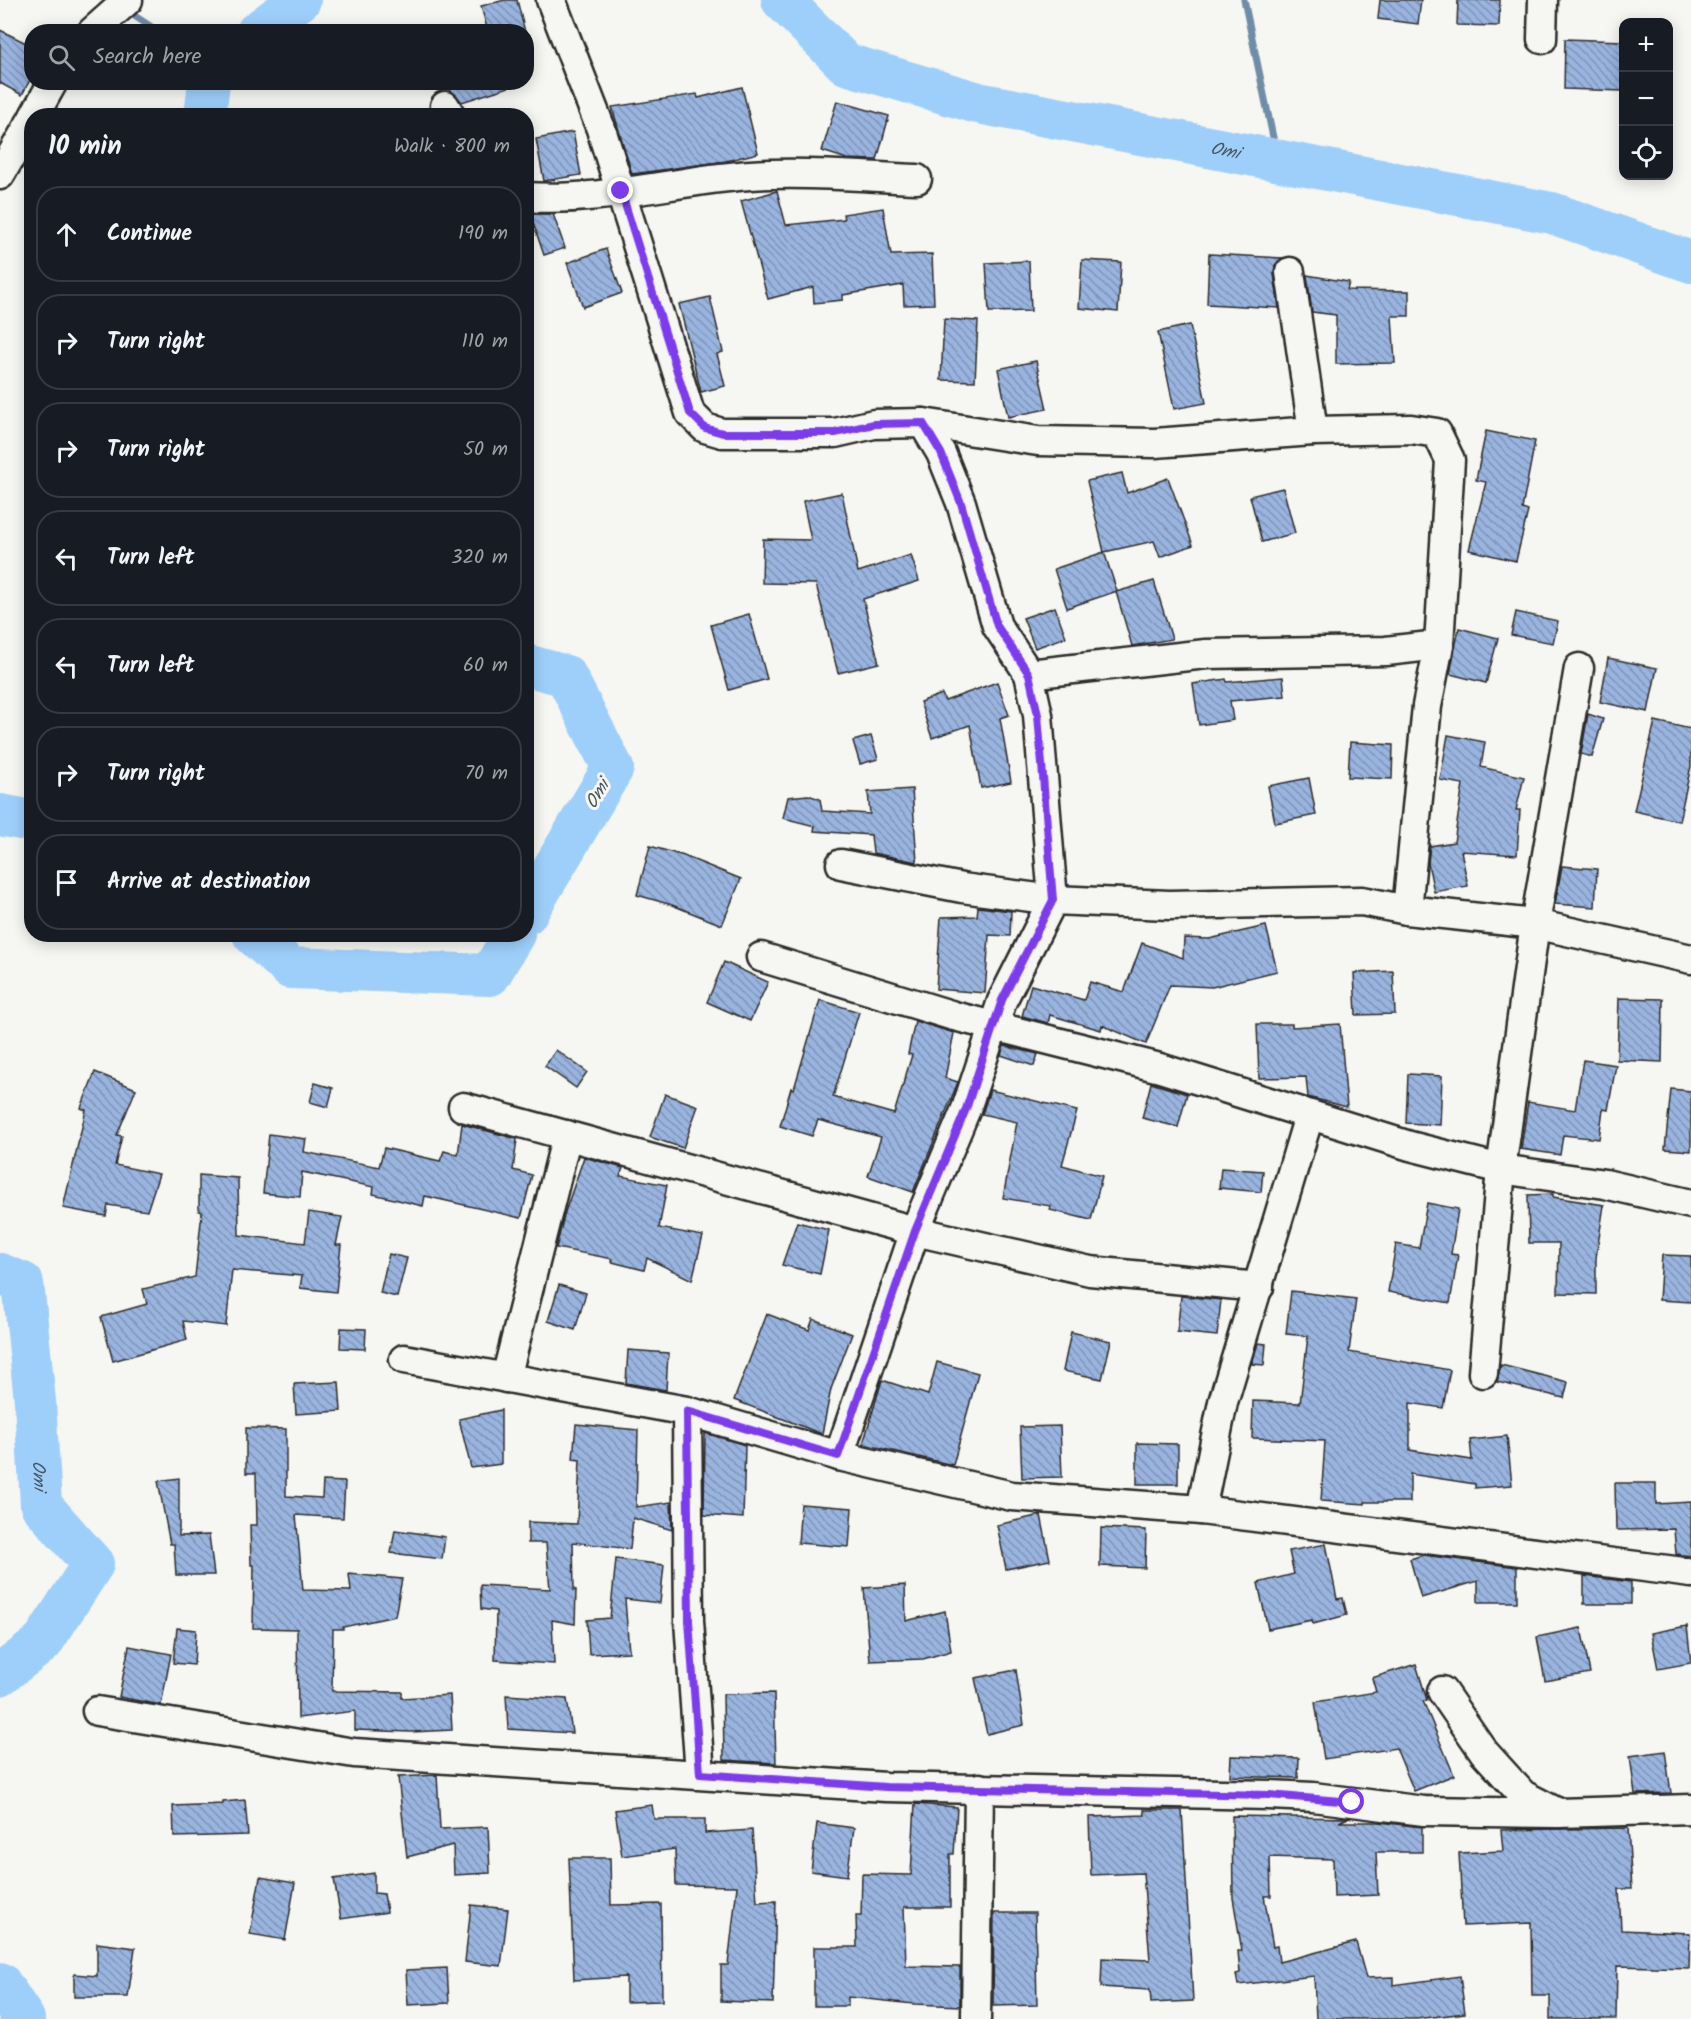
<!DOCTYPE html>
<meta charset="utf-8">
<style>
body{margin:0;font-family:Kalam,sans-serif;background:#20242c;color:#f1f3f6}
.controls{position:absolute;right:18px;top:18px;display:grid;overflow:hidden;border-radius:12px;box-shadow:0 3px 15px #0003}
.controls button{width:54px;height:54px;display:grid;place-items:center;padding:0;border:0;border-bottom:2px solid #363941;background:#171b24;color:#f1f3f6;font:30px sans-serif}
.stop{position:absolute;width:18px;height:18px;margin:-14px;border:4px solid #7c3aed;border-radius:50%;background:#fff}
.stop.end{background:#7c3aed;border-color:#fff;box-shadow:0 2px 6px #0008}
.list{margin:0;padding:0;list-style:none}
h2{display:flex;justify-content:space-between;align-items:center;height:78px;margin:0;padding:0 24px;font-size:26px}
h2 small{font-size:20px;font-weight:400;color:#9ea1a6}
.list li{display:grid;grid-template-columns:39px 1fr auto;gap:18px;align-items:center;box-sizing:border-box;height:96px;margin:0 12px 12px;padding:0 12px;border:2px solid #363941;border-radius:24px}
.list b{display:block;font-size:22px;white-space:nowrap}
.list em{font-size:20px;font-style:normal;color:#9ea1a6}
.icon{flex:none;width:33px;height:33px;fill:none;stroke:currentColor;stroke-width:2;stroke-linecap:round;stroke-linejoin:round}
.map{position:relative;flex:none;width:1691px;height:2019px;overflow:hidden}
.search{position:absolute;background:#171b24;box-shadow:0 3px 15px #0003;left:24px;top:24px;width:510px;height:66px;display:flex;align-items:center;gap:15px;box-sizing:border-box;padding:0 21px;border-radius:24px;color:#9ea1a6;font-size:22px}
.panel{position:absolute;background:#171b24;box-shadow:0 3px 15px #0003;left:24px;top:108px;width:510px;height:834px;border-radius:24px}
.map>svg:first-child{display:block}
</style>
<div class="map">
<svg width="1691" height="2019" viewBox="0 0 1691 2019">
<defs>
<pattern id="building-back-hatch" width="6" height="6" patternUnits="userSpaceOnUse" patternTransform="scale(1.5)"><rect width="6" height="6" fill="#9ab4e0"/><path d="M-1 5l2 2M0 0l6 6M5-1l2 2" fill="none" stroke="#7e93b6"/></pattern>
</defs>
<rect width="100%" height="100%" fill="#f6f6f2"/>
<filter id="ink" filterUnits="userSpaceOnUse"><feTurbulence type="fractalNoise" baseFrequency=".0167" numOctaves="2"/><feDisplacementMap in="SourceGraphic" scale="12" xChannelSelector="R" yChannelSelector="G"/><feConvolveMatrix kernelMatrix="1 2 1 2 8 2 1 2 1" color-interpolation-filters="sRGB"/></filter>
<g filter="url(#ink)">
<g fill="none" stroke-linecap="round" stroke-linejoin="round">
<g stroke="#708da8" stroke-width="7">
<path d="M1244,0L1278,161"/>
<path d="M127,11L159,32"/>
</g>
<g stroke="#9ecffb" stroke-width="42">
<path id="s1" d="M782,0L846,64L978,103L1552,213L1691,262"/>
<path d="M257,32L300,0"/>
<path d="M205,116L209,82"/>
<path d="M526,665L566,676L613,768L526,914"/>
<path d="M0,815L32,821"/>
<path d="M253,934L290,968L490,975L514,934"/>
<path id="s2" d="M0,1274L23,1283L35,1401L41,1505L93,1564L42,1643L0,1675"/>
<path d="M0,1983L24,2019"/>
</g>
</g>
<g fill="url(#building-back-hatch)" stroke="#2b2b2b" stroke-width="1.5">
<path d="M505,0H517L525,32H488L481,6Z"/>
<path d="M1380,0H1421L1418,24L1378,19Z"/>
<path d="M1458,0H1500L1499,26L1457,25Z"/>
<path d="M0,30L32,46V76L22,95L0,83Z"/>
<path d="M1565,39L1623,41V91L1564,89Z"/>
<path d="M448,82H511L512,86L462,102L451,91Z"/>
<path d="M742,87L758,153L726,161L632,174L612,107L697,94L698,98Z"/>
<path d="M837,101L889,116L877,160L847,159L822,151Z"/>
<path d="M573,132L581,175L544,181L536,139Z"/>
<path d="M777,191L786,225L844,219L843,214L883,208L891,255L932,254L934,304L904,305L903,285L843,295V300L814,303L813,287L768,299L741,201Z"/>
<path d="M530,214H553L565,248L544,255Z"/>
<path d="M606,249L622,293L583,307L567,263Z"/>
<path d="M1209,254L1282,258L1275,265L1274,274L1279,308L1207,304Z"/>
<path d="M1082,260L1121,262L1118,312L1079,308Z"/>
<path d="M1029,261L1031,311L989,312L986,263Z"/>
<path d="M1307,275L1349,282L1347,290L1409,291V316H1392L1395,363L1336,364V315L1312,312Z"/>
<path d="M710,297L723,352L717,354L725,386L701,392L679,304Z"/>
<path d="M944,319L978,321L975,381L941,380Z"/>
<path d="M1190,325L1206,403L1174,409L1158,332Z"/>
<path d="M1036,361L1047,409L1008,417L998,369Z"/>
<path d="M1486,431L1535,441L1522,509L1528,511L1516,561L1469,550L1486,482L1476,480Z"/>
<path d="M1122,473L1127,493L1168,478L1193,545L1160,557L1154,541L1104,552L1087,481Z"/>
<path d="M1283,488L1295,533L1262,542L1250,496Z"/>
<path d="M842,493L858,572L911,555L919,581L863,599L879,663L838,673L816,584L762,583L763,539L811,540L803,501Z"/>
<path d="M1104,552L1117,591L1067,608L1054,569Z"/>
<path d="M1154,581L1172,639L1132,646L1116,592Z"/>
<path d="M1055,607L1066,637L1035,648L1023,618Z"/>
<path d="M1516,612L1558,621L1553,643L1511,635Z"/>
<path d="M749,614L767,679L729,690L711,625Z"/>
<path d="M1459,628L1498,638L1486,683L1450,674Z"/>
<path d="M1608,658L1657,668L1648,712L1600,702Z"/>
<path d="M1283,677L1285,696L1230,701L1233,720L1199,725L1193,684L1226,679L1227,682Z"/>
<path d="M997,682L1009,715L1000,718L1011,782L981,788L970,725L932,738L920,702L942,694L945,701Z"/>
<path d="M1588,714L1603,719L1592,757L1581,754Z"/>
<path d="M1655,721L1691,729V766L1679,821L1634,811Z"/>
<path d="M1448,735L1485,742L1481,767L1524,777L1516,810H1520L1517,855L1461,851L1468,886L1434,892L1428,863L1430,846L1454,842L1463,784L1440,780Z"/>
<path d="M871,736L878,759L860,764L853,741Z"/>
<path d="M1350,742L1393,745L1392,779L1348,777Z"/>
<path d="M1309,778L1316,815L1275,823L1268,786Z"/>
<path d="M912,789L917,862L873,853L871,835L814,831L815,826L783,818L788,797L808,795L820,799L822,811L870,814L868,792Z"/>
<path d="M650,846L684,856L741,879L722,925L672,905L637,895Z"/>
<path d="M1562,866L1597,869L1595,907L1555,904Z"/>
<path d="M978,907L1011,911L1010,936L989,935L985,993L936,989L941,917L977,916Z"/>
<path d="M1266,926L1277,971L1212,987L1170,985L1146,1044L1102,1025L1101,1030L1050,1015L1048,1023L1022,1016L1031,985L1084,1000L1090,982L1124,992L1142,943L1183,958L1184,938L1209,939Z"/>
<path d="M724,962L768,982L750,1021L707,1002Z"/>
<path d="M1393,971L1395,1014L1356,1015L1354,973Z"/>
<path d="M1619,998L1663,999L1662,1062L1617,1060Z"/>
<path d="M820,1000L859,1012L833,1097L894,1114L912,1055L908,1054L915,1021L954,1033L945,1078L958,1082L913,1192L868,1176L881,1137L818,1120L812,1136L780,1126L791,1088L794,1089Z"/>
<path d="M1257,1024H1292V1027L1340,1024L1347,1107L1308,1097L1306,1077L1259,1078Z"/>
<path d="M1004,1046L1038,1054L1034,1066L1001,1055Z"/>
<path d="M556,1050L587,1072L576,1088L545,1066Z"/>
<path d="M1583,1060L1616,1065L1608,1110L1603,1109L1599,1139L1563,1135L1560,1155L1521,1149L1528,1102L1575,1110Z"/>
<path d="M95,1072L136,1089L117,1135L122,1136L115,1165L159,1174L147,1211L108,1205L106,1216L63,1208L86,1110L81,1108Z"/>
<path d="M1408,1074L1442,1076L1440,1125L1406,1123Z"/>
<path d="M315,1083L333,1088L328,1107L310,1102Z"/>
<path d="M1151,1083L1187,1094L1178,1127L1142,1118Z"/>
<path d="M1671,1089L1691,1091V1151L1665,1149Z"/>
<path d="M990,1090L1077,1111L1062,1165L1102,1176L1091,1220L1050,1210L1051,1206L1003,1198L1017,1122L982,1114Z"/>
<path d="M665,1094L698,1106L683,1148L650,1137Z"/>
<path d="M462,1124L517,1139L513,1170L532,1175L521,1218L425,1196L423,1206L373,1194L374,1187L302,1172L300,1197L263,1193L269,1134L306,1139L304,1152L379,1167L384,1148L440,1161L444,1151L458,1155Z"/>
<path d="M584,1157L623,1168L620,1176L667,1185L659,1228L703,1236L692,1280L647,1258L644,1270L612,1262L613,1259L556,1248L565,1212Z"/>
<path d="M1221,1168L1263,1171L1261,1192L1219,1188Z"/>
<path d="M199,1175L238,1178L239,1235L305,1243L309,1212L342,1217L336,1245H341L336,1292L300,1288L302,1276L232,1270L226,1326L183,1321L187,1340L113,1361L101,1317L147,1304L143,1289L195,1277L202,1212L199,1211Z"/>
<path d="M1553,1194V1197L1604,1205L1596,1258V1294L1558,1293L1559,1243H1529L1528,1195Z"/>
<path d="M1427,1203L1458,1209L1451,1254L1458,1255L1450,1303L1388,1292L1396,1244L1419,1248Z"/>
<path d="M797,1222L829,1230L820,1274L782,1265Z"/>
<path d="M389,1254L407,1258L397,1297L380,1293Z"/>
<path d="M1662,1255L1691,1256V1302L1659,1300Z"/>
<path d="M559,1285L586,1293L575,1330L548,1321Z"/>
<path d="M1291,1291L1356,1299L1349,1352L1450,1370L1443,1408L1410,1403V1450L1472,1460L1470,1440L1507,1436L1512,1485L1475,1488V1484L1410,1474V1502H1365V1504L1321,1501L1325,1441L1252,1438L1253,1401L1300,1403L1308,1336L1286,1334Z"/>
<path d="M1181,1296L1221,1300L1217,1336L1177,1332Z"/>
<path d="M767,1314L809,1330L813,1319L852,1334L831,1389L822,1434L734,1400Z"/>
<path d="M341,1328L366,1329L365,1349L340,1348Z"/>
<path d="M1071,1332L1111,1341L1102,1379L1063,1371Z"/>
<path d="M1258,1343L1266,1344L1264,1365L1252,1364Z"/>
<path d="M628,1350L668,1353L666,1390L626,1383Z"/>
<path d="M937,1362L978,1373L953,1465L863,1444L882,1380L928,1395Z"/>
<path d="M1501,1365L1568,1382L1564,1398L1497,1382Z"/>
<path d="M339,1382L341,1411L296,1414L294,1384Z"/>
<path d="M501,1410V1464L471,1468L459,1419Z"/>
<path d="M576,1424L638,1430L636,1507L671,1502L672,1530L633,1518L630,1549L573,1542L574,1590H576L575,1624L552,1620L554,1664L495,1660L496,1611L481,1609L480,1585L550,1589L546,1543H528V1522L577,1524L580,1460L573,1459Z"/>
<path d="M1060,1426L1062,1477L1022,1478L1020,1427Z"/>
<path d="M246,1428L286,1429V1496L322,1498L323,1481L345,1482L343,1518L296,1515L303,1590L351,1591L349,1574L402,1579L395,1616L343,1627V1629H333L332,1691L402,1692V1698L450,1695L452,1730L411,1732L355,1730V1711L298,1718L297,1629L253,1628L254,1565H251L250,1525H257L256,1473H246Z"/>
<path d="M705,1433L745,1445L743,1518L704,1515Z"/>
<path d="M1137,1443L1178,1444V1484H1137Z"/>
<path d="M179,1478V1536L209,1535L214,1575H176L174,1544H170L158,1481Z"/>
<path d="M1615,1483H1656V1504L1691,1502V1556L1676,1554L1674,1529L1616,1530Z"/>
<path d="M801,1504L852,1508L849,1547L798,1543Z"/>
<path d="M1041,1515L1050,1560L1006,1569L997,1525Z"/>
<path d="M1101,1528L1146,1530L1145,1568L1100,1566Z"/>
<path d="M395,1530L445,1537L442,1559L391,1553Z"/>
<path d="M1326,1544L1337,1599L1343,1598L1347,1615L1313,1624L1312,1620L1268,1629L1258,1583L1294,1574L1289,1551Z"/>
<path d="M1423,1555L1517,1567V1602H1478V1581L1421,1598L1410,1559Z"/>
<path d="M616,1559L664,1565L660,1603L625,1599L629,1652L589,1654L587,1620L610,1618Z"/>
<path d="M1584,1576L1631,1582V1604H1584Z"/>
<path d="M905,1585L906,1621L945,1611L951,1651L923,1659L870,1661L864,1588Z"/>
<path d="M1687,1626L1691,1663L1658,1669L1651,1633Z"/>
<path d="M177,1628L196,1630L194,1665L173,1663Z"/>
<path d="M1581,1628L1590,1673L1545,1681L1537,1637Z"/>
<path d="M129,1646L171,1654L161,1705L119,1697Z"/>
<path d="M1416,1664L1427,1700L1423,1701L1454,1775L1414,1791L1396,1748L1324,1759L1315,1702L1376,1692L1372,1678Z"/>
<path d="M1016,1670L1024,1725L987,1734L975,1678Z"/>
<path d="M774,1693L776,1763L724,1760L723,1694Z"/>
<path d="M506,1695L567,1699L572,1733L508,1729Z"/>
<path d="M1665,1751L1671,1793L1635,1794L1630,1756Z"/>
<path d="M1231,1756L1299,1758L1298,1778L1230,1776Z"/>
<path d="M437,1775L440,1829L488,1827L490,1873L454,1875L453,1845L407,1857L398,1777Z"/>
<path d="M245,1800L248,1835L174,1837L173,1806L223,1804V1802Z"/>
<path d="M915,1804L957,1807L954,1854H950V1907H904L906,1966L960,1967V2006L914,2004L848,1997V2006H814V1947H857L856,1916H861L862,1874L911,1875Z"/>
<path d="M652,1805L654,1819H705V1833L752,1830L757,1902L776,1901L773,2003L721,2001V1965H728L737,1886L676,1885L675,1849L622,1856L615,1810Z"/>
<path d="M1144,1810H1182L1193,2001L1151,2003L1150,1990L1101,1987L1102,1958L1150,1960L1143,1873L1091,1875L1089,1817L1145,1815Z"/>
<path d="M1232,1816L1348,1818L1339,1822H1379L1422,1827V1852H1376L1378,1895L1334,1897L1333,1859L1270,1857L1271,1896H1264L1273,1947L1277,1946L1279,1962L1356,1942L1366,1978L1393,1977V1985L1460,1976L1465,2013L1416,2019H1316L1314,1976L1238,1985L1236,1974L1240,1973L1238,1951H1242L1233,1898Z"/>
<path d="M817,1823L854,1828L847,1876L811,1871Z"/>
<path d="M1628,1828L1632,1889H1619L1621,1930L1690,1933L1689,1968L1617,1966L1616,2019H1550V1996H1532L1531,1923L1463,1926L1459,1853L1503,1851L1501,1830Z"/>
<path d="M569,1858H610L611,1905L661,1904L662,2001L626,2002V1977L574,1980Z"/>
<path d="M374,1873V1893L384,1894L387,1912L341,1919L334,1879Z"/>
<path d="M260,1877L295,1883L285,1940L250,1934Z"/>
<path d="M471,1905L508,1909L501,1966L465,1962Z"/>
<path d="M994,1913H1035L1037,2005L993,2006Z"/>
<path d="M97,1943L135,1948L128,1997H74V1974L97,1976Z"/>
<path d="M447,1968L449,2003L408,2005L406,1970Z"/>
</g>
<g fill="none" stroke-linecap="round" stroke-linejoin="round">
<g stroke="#2b2b2b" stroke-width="33">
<g id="minor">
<path d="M551,0L601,129L690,413L705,428L722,433H835L874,424L923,423L941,453L961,503L997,626L1029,674L1038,715L1053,900L1002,1001L966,1109L915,1231L1090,1271L1259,1287"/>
<path d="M92,32L128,0"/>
<path d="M1542,39L1543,0"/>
<path d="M445,106L451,116"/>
<path d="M34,116L53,82"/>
<path d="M0,175L32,120"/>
<path d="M526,197C608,203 690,176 771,174C820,172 869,177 917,179"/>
<path d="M1290,272L1313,431"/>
<path d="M923,423L1038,441L1155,443L1313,431L1411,429L1437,433L1450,460L1439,645L1427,706L1407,910"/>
<path d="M1029,674L1206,654L1386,651L1439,645"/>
<path d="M841,864L962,888L1053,900L1169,905L1362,901L1407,910L1535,924L1691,959"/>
<path d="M761,957L954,1016L1160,1068L1410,1146L1501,1169L1605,1184L1691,1204"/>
<path d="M463,1107L915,1231L839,1456"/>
<path d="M404,1359L687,1411L839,1456L1012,1496L1201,1510L1691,1573"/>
<path d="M1483,1373L1501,1169L1535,924L1579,668"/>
<path d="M506,1378L567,1135"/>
<path d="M687,1411L689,1621L700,1774"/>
<path d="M1201,1510L1223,1402L1309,1116"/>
<path d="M1442,1691L1484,1752L1523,1795L1558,1813L1691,1809"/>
<path d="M97,1711L354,1753L886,1787L1269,1795L1313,1797L1424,1811L1558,1813"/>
<path d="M976,2019L979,1788"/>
</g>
</g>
<use href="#minor" stroke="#f6f6f2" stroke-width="28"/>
</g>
</g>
<g fill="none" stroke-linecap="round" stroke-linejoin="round" filter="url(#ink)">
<path stroke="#7c3aed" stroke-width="8" d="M621,191L690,413L705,428L723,433H835L874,424L923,423L941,453L961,503L997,626L1029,674L1038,715L1053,900L1002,1000L966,1109L915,1231L838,1456L687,1411L689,1621L700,1774L886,1787L1269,1795L1352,1802"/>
</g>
<g text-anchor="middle" stroke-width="6" stroke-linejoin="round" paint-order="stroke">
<g font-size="18" font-style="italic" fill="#48545f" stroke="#f6f6f2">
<text dy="6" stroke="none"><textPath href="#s1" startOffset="480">Omi</textPath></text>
<text transform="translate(597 794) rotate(-59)" y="6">Omi</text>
<text dy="6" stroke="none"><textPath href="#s2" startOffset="218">Omi</textPath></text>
</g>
</g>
</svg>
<div class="controls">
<button>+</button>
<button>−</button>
<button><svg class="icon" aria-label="locate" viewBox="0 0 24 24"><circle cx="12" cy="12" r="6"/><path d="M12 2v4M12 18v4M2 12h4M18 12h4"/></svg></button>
</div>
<div class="stop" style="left:1352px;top:1802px"></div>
<div class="stop end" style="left:621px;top:191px"></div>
<div class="search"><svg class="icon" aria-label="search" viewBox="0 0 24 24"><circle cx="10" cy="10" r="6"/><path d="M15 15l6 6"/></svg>Search here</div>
<section class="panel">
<h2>10 min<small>Walk · 800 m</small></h2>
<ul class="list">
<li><svg class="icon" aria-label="ahead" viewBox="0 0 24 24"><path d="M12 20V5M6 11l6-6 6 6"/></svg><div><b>Continue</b></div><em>190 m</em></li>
<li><svg class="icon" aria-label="right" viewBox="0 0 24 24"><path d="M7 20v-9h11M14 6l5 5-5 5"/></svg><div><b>Turn right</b></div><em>110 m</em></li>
<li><svg class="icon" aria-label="right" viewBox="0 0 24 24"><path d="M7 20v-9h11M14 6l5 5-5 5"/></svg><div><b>Turn right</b></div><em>50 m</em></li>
<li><svg class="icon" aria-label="left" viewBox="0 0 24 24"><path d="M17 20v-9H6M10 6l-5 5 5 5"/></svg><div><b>Turn left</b></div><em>320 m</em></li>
<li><svg class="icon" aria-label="left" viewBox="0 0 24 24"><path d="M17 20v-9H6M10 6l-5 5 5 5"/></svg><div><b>Turn left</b></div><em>60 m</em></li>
<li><svg class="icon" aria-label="right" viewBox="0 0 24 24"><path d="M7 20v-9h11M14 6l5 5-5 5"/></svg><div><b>Turn right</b></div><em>70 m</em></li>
<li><svg class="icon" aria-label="arrive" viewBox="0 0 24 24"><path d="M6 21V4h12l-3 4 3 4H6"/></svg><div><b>Arrive at destination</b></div></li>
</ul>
</section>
</div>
